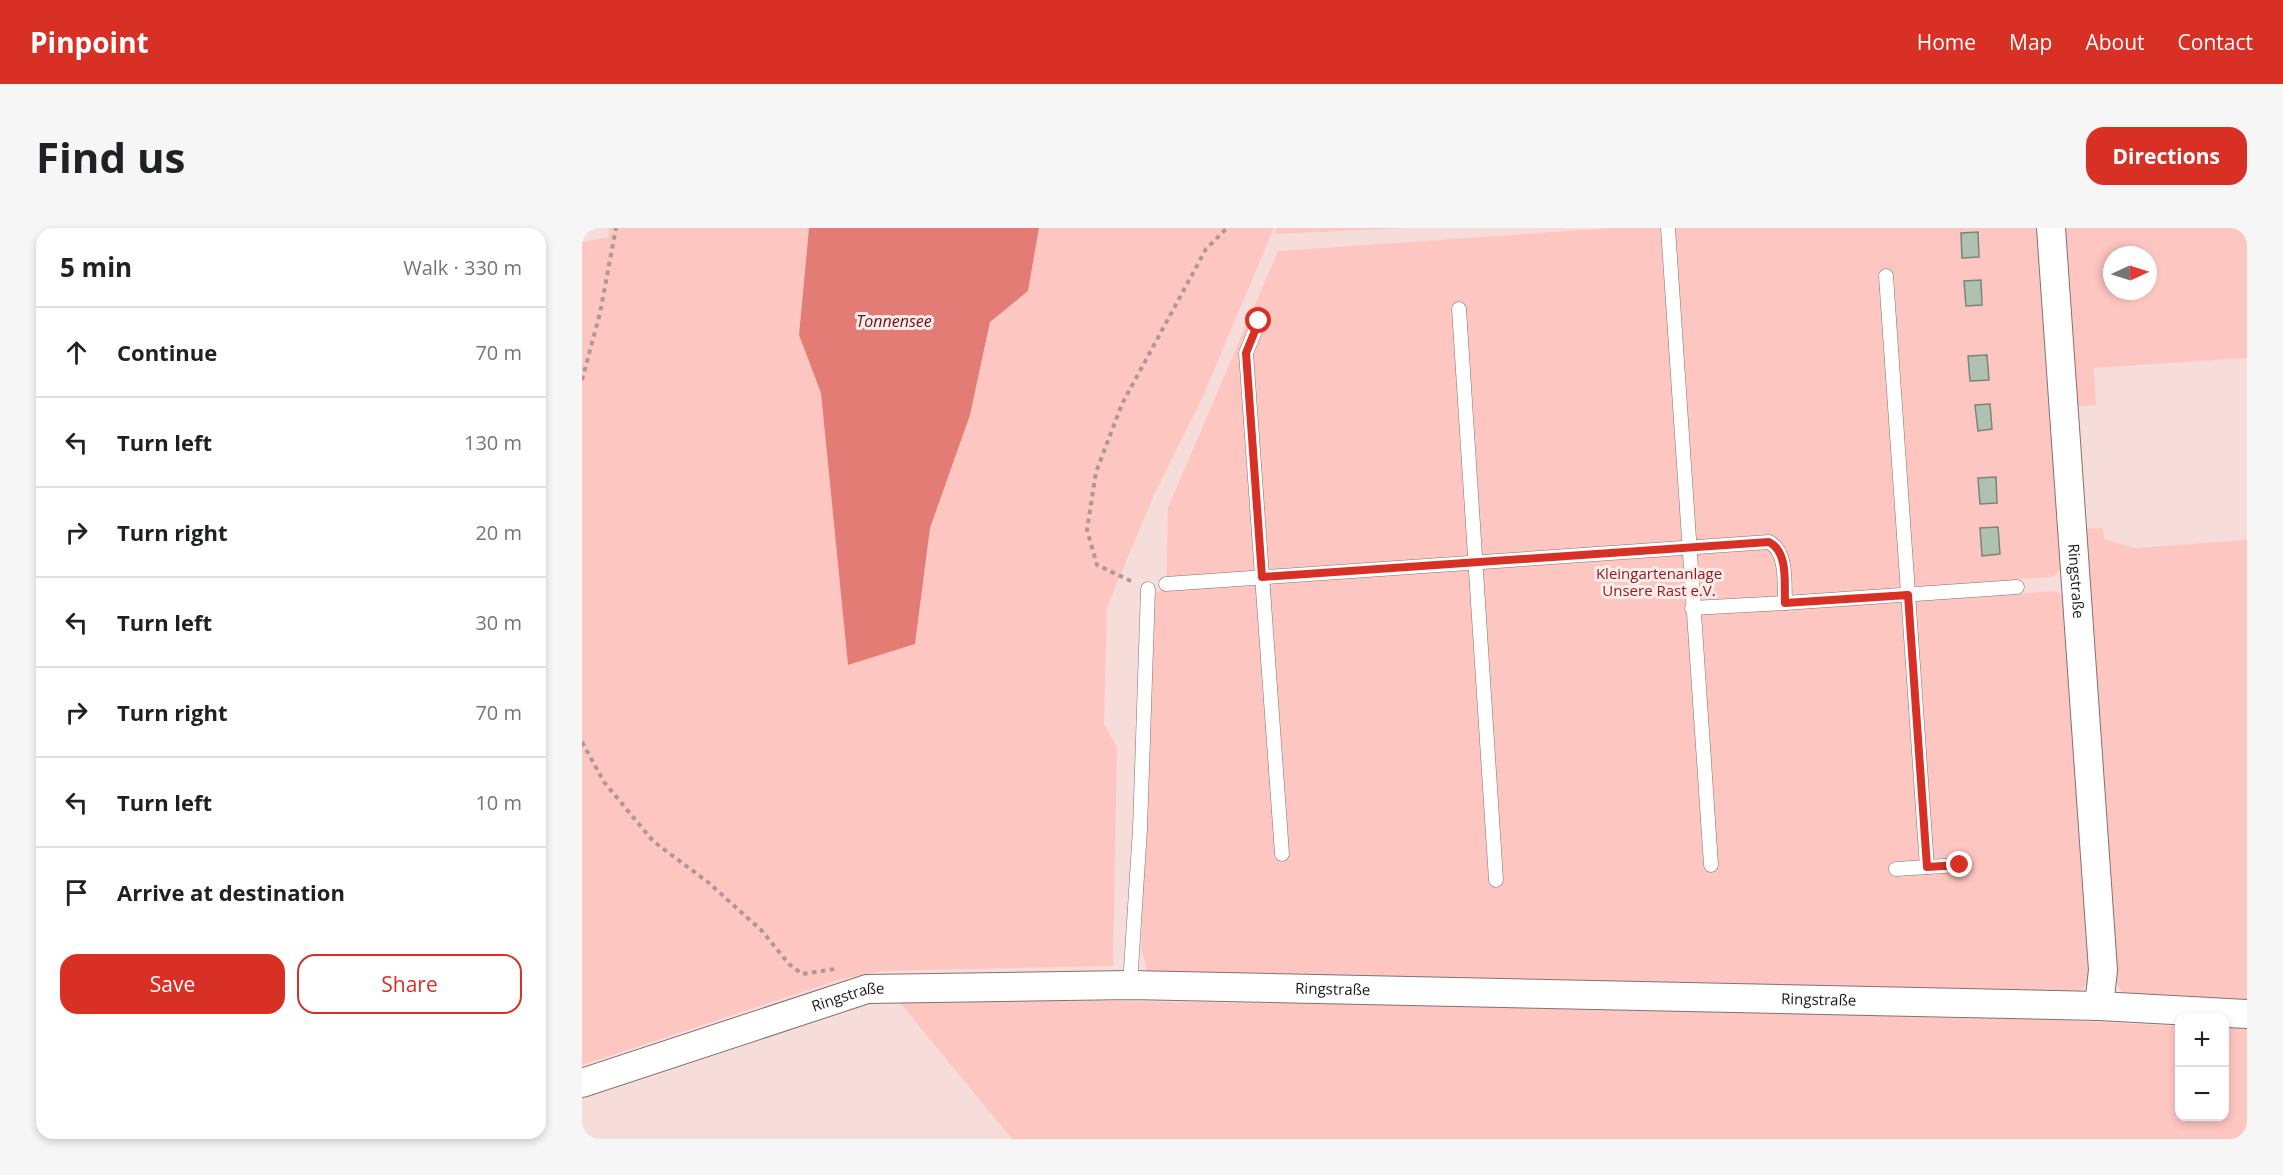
<!DOCTYPE html>
<meta charset="utf-8">
<style>
body{margin:0;font-family:"Open Sans",sans-serif;background:#f6f6f6;color:#202124}
.controls{position:absolute;right:18px;bottom:18px;display:grid;overflow:hidden;border-radius:12px;box-shadow:0 3px 9px #0003}
.controls button{width:54px;height:54px;display:grid;place-items:center;padding:0;border:0;border-bottom:2px solid #e0e0e0;background:#fff;color:#202124;font:30px sans-serif}
.compass{position:absolute;left:1521px;top:18px;width:54px;height:54px;border-radius:50%;background:#fff;box-shadow:0 3px 9px #0003;rotate:86deg}
.stop{position:absolute;width:18px;height:18px;margin:-14px;border:4px solid #d93025;border-radius:50%;background:#fff}
.stop.end{background:#d93025;border-color:#fff;box-shadow:0 2px 6px #0008}
.list{margin:0;padding:0;list-style:none}
h2{display:flex;justify-content:space-between;align-items:center;height:78px;margin:0;padding:0 24px;font-size:26px}
h2 small{font-size:20px;font-weight:400;color:#757577}
.list li{display:grid;grid-template-columns:39px 1fr auto;gap:18px;align-items:center;box-sizing:border-box;height:90px;padding:0 24px;border-top:2px solid #e0e0e0}
.list b{display:block;font-size:22px;white-space:nowrap}
.list em{font-size:20px;font-style:normal;color:#757577}
.actions{display:flex;gap:12px;padding:18px 24px}
.actions a{flex:1;padding:14px 0;border:2px solid #d93025;border-radius:18px;text-align:center;font-size:21px;color:#d93025}
.actions .main{background:#d93025;color:#fff}
.icon{flex:none;width:33px;height:33px;fill:none;stroke:currentColor;stroke-width:2;stroke-linecap:round;stroke-linejoin:round}
.map{position:relative;flex:none;width:1665px;height:911px;overflow:hidden;border-radius:18px}
header{display:flex;align-items:center;gap:36px;box-sizing:border-box;height:84px;padding:0 30px;background:#d93025;color:#fff}
header strong{font-size:28px}
nav{display:flex;gap:33px;margin-inline-start:auto;font-size:21px}
.intro{display:flex;align-items:center;justify-content:space-between;box-sizing:border-box;height:144px;padding:0 36px}
h1{margin:0;font-size:42px}
.button{padding:15px 27px;border-radius:18px;background:#d93025;color:#fff;font-size:21px;font-weight:700}
main{display:flex;gap:36px;padding:0 36px}
aside{flex:1;background:#fff;border-radius:18px;box-shadow:0 3px 9px #0003}
.map>svg:first-child{display:block}
</style>
<header>
<strong>Pinpoint</strong>
<nav><a>Home</a><a>Map</a><a>About</a><a>Contact</a></nav>
</header>
<div class="intro"><h1>Find us</h1><a class="button">Directions</a></div>
<main>
<aside>
<h2>5 min<small>Walk · 330 m</small></h2>
<ul class="list">
<li><svg class="icon" aria-label="ahead" viewBox="0 0 24 24"><path d="M12 20V5M6 11l6-6 6 6"/></svg><div><b>Continue</b></div><em>70 m</em></li>
<li><svg class="icon" aria-label="left" viewBox="0 0 24 24"><path d="M17 20v-9H6M10 6l-5 5 5 5"/></svg><div><b>Turn left</b></div><em>130 m</em></li>
<li><svg class="icon" aria-label="right" viewBox="0 0 24 24"><path d="M7 20v-9h11M14 6l5 5-5 5"/></svg><div><b>Turn right</b></div><em>20 m</em></li>
<li><svg class="icon" aria-label="left" viewBox="0 0 24 24"><path d="M17 20v-9H6M10 6l-5 5 5 5"/></svg><div><b>Turn left</b></div><em>30 m</em></li>
<li><svg class="icon" aria-label="right" viewBox="0 0 24 24"><path d="M7 20v-9h11M14 6l5 5-5 5"/></svg><div><b>Turn right</b></div><em>70 m</em></li>
<li><svg class="icon" aria-label="left" viewBox="0 0 24 24"><path d="M17 20v-9H6M10 6l-5 5 5 5"/></svg><div><b>Turn left</b></div><em>10 m</em></li>
<li><svg class="icon" aria-label="arrive" viewBox="0 0 24 24"><path d="M6 21V4h12l-3 4 3 4H6"/></svg><div><b>Arrive at destination</b></div></li>
</ul>
<div class="actions"><a class="main">Save</a><a>Share</a></div>
</aside>
<div class="map">
<svg width="1665" height="911" viewBox="0 0 1665 911">
<rect width="100%" height="100%" fill="#f7ddda"/>
<g fill="#fec6c1" fill-rule="evenodd">
<path d="M27,0H227L217,107L239,165L266,437L333,416L348,300L388,187L408,94L446,63L457,0H692L622,166L572,267L525,379L522,496L535,519L531,738L300,743L256,752L0,837V14L27,9Z"/>
<path d="M695,0H824L693,6Z"/>
<path d="M1031,0H1460L1482,337L1471,349L1435,351L1436,366L1473,363L1485,371L1508,752L1497,765L572,750L565,742L559,719L570,370L573,365L584,360L586,279L696,23Z"/>
<path d="M1476,0H1665V130L1512,140L1514,177L1489,179ZM1530,27H1566V63H1530Z"/>
<path d="M1521,300L1522,311L1552,320L1665,312V782L1555,772L1540,764L1532,752L1497,301Z"/>
<path d="M314,770L974,779L1354,786L1597,798L1598,888H1642L1643,800L1665,801V911H430Z"/>
</g>
<path fill="#e27c75" d="M227,0H457L446,63L408,94L388,187L348,300L333,416L266,437L239,165L217,107Z"/>
<g fill="#b0c1b1" stroke="#768677" stroke-width="1.5">
<path d="M1396,4L1397,29L1380,30L1379,5Z"/>
<path d="M1399,52L1400,77L1384,78L1382,53Z"/>
<path d="M1405,127L1407,152L1388,153L1386,128Z"/>
<path d="M1408,176L1410,201L1396,203L1393,177Z"/>
<path d="M1414,249L1415,275L1398,276L1396,250Z"/>
<path d="M1416,299L1418,326L1400,328L1398,300Z"/>
</g>
<g fill="none" stroke-linecap="round" stroke-linejoin="round">
<g stroke="#866f6d" stroke-width="15">
<g id="lane">
<path d="M1086,0L1129,637"/>
<path d="M1304,48L1345,639"/>
<path d="M877,81L914,652"/>
<path d="M677,93L664,125L700,626"/>
<path d="M584,356L1187,314C1206,324 1202,356 1203,375"/>
<path d="M1110,380L1203,375L1435,359"/>
<path d="M1314,641L1378,637"/>
<path d="M548,757L558,601L566,361"/>
</g>
</g>
<g stroke="#866f6d" stroke-width="30">
<g id="street">
<path id="s1" d="M1469,0L1521,742L1517,778"/>
<path id="s2" d="M0,855L285,761L548,757L1517,778L1665,786"/>
</g>
</g>
<g stroke="#ad9896" stroke-width="4" stroke-dasharray="4.5 4.5" stroke-linecap="butt">
<path d="M0,152L18,85L34,0"/>
<path d="M549,353L515,337L505,302L514,244L540,176L624,21L645,0"/>
<path d="M0,514L22,554L71,613L127,655L180,703L207,736L220,746L253,741"/>
</g>
<use href="#lane" stroke="#fff" stroke-width="14"/>
<use href="#street" stroke="#fff" stroke-width="28"/>
</g>
<g fill="none" stroke-linecap="round" stroke-linejoin="round">
<path stroke="#d93025" stroke-width="8" d="M677,93L664,125L680,349L1187,314C1207,324 1202,356 1203,375L1326,367L1345,639L1378,637"/>
</g>
<g text-anchor="middle" stroke-width="6" stroke-linejoin="round" paint-order="stroke">
<g font-size="15" fill="#93171e" stroke="#fcedeb">
<text x="1077" y="351">Kleingartenanlage<tspan x="1077" dy="17">Unsere Rast e.V.</tspan></text>
</g>
<g font-size="15" fill="#201716" stroke="#fcedeb">
<text dy="5" stroke="none"><textPath href="#s1" startOffset="354">Ringstraße</textPath></text>
<text dy="5" stroke="none"><textPath href="#s2" startOffset="766">Ringstraße</textPath></text>
<text dy="5" stroke="none"><textPath href="#s2" startOffset="280">Ringstraße</textPath></text>
<text dy="5" stroke="none"><textPath href="#s2" startOffset="1252">Ringstraße</textPath></text>
</g>
<g font-size="16" font-style="italic" fill="#6d0f14" stroke="#fcedeb">
<text x="312" y="99">Tonnensee</text>
</g>
</g>
</svg>
<div class="controls">
<button>+</button>
<button>−</button>
</div>
<svg class="compass" viewBox="-18 -18 36 36"><path d="M0-13l5 13h-10z" fill="#e53935"/><path d="M0 13l5-13h-10z" fill="#757577"/></svg>
<div class="stop" style="left:677px;top:93px"></div>
<div class="stop end" style="left:1378px;top:637px"></div>
</div>
</main>
